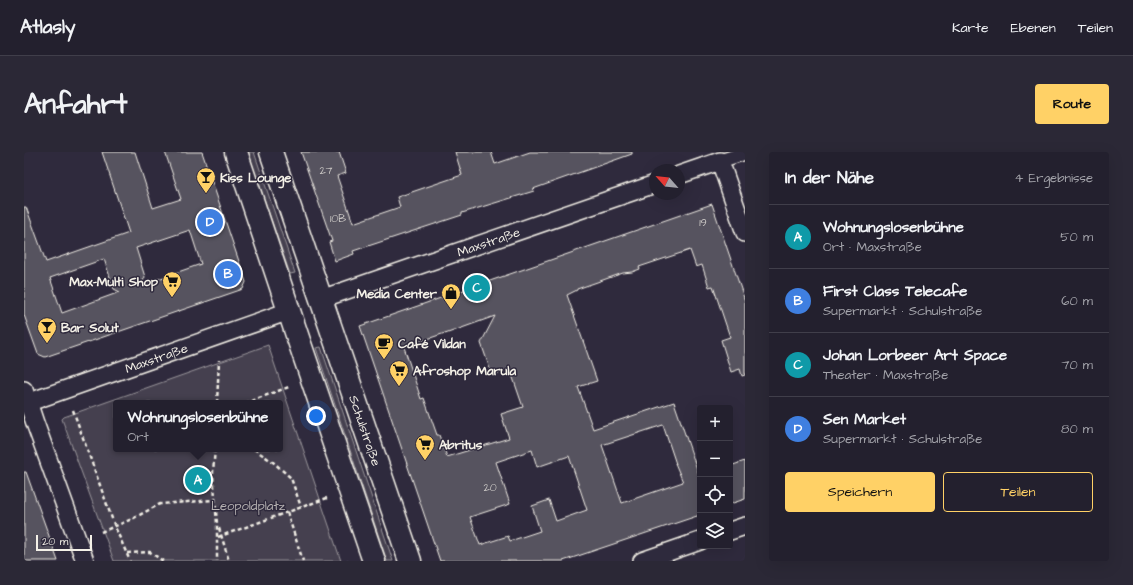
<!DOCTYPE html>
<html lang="de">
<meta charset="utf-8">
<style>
body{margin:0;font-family:"Architects Daughter",sans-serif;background:#2b2836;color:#f1f3f6}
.controls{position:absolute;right:12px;bottom:12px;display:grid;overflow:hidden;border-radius:4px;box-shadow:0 4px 16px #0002}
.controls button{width:36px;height:36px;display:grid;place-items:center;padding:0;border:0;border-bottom:1px solid #403e4a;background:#23202e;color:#f1f3f6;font:20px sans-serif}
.compass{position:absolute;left:625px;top:12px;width:36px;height:36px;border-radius:50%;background:#23202e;box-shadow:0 4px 16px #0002;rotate:297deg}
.scale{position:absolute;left:12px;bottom:10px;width:56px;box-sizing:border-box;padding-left:4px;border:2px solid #f4f1e8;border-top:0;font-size:11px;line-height:14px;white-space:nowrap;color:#f4f1e8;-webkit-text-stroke:3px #2f2a3d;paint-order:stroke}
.you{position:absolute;left:292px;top:264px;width:14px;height:14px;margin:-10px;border:3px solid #fff;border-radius:50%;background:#1a73e8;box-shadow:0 0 0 6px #1a73e833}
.badge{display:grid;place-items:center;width:26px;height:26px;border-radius:50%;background:#ffd166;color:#fff;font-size:13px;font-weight:700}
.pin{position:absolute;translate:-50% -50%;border:2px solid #fff;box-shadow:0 1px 4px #0006}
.popup{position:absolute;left:89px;top:248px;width:170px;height:52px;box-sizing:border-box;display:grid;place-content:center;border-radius:4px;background:#23202e;filter:drop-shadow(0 1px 3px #0005);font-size:13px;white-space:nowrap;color:#a3a3aa}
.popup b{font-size:15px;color:#f1f3f6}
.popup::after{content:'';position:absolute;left:50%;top:100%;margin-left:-8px;border:8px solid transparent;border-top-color:#23202e}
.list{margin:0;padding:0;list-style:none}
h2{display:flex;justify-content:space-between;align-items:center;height:52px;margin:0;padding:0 16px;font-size:17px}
h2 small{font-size:13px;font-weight:400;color:#a3a3aa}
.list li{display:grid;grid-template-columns:26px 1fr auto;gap:12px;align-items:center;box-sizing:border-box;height:64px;padding:0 16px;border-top:1px solid #403e4a}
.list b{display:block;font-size:15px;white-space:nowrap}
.list p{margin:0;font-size:13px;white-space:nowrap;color:#a3a3aa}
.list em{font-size:13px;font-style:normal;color:#a3a3aa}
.actions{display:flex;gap:8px;padding:12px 16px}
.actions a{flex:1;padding:9px 0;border:1px solid #ffd166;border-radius:4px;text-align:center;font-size:14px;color:#ffd166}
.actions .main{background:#ffd166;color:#111}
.icon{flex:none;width:22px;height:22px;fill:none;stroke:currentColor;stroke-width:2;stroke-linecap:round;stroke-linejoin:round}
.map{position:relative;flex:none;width:721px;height:409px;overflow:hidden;border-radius:4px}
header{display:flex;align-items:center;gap:24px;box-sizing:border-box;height:56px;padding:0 20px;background:#23202e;border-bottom:1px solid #403e4a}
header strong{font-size:19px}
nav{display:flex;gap:22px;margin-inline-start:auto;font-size:14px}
.intro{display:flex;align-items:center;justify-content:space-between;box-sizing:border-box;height:96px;padding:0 24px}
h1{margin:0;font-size:28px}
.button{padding:10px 18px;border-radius:4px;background:#ffd166;color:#111;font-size:14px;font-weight:700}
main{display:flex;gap:24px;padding:0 24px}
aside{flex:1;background:#23202e;border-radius:4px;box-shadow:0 4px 16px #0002}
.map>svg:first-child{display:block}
</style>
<header>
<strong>Atlasly</strong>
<nav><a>Karte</a><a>Ebenen</a><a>Teilen</a></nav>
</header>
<div class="intro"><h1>Anfahrt</h1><a class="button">Route</a></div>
<main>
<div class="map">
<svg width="721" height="409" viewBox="0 0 721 409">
<rect width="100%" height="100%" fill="#2f2a3d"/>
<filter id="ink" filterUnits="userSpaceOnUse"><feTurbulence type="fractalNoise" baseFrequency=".025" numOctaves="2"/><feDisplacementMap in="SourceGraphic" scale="8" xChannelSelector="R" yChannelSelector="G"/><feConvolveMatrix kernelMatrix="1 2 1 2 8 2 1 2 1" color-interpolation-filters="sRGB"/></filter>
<g filter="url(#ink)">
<g fill="#454050" stroke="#9c989c" fill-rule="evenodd">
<path d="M224,0H230L271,121L266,122Z"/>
<path d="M244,193L317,409H90L38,267L40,265ZM92,251H256V297H92Z"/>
<path d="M297,195L369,409H363L292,196Z"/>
</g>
<g fill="#56525f" stroke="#f4f1e8" fill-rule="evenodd">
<path d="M78,0H111L129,56L157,47L141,0H178L222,130L219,137L21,205L14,202L0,163V55H2L22,110L105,81ZM166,78L177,112L117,133L121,125L112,96ZM80,107L90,137L96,140L38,161L26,126Z"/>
<path d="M277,0H315L322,21L313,24L329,71L376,55L373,45L438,23L431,0H467L471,12L506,0H608V2L509,37L510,39L438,61V63L329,99L330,102L311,109L305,90L308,89Z"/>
<path d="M688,52L721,149V223L718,224L716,217L707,220L697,188L706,185L689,134L685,135L678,113L672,115L666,98L615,115L616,117L608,120L599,121L553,137V138L543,143L573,229L554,235L569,277L650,250L676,326V363L539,409H416L336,174ZM471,164L457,191L468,223L486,217L499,255L477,262L485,286L423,305L415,283H413L400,246L397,247L380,195L421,181V182ZM639,273L652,312L651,311L659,330L598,351L578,293ZM508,298L513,315L545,304L563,358L532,369L525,348L508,354L516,379L486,389L484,384L456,393L446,365L486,352L472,310Z"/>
<path d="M721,309V347L706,352V314Z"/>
<path d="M0,320H2L34,409H0Z"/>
</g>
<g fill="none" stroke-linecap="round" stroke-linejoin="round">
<g stroke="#f4f1e8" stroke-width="16">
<path id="pedestrian" d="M696,9L721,1"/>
</g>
<g stroke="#f4f1e8" stroke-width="20">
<g id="minor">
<path d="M655,23L696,9L721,81"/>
<path id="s1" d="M297,147L631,32"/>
<path d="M0,238L11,271L61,409"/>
<path id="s2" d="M0,252L265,159"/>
<path d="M706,379L721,374"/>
<path d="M618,409L676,389"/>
</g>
</g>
<g stroke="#f4f1e8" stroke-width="25">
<g id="secondary">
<path d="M212,0L274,186L350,409"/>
<path id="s3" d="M247,0L386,409"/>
</g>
</g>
<g stroke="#f4f1e8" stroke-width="2.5" stroke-dasharray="4 3" stroke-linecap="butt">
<path d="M193,251L195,208"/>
<path d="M221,251L265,235"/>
<path d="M49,258L91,375L106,409"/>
<path d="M191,297L189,320L193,372V409"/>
<path d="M230,297L249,310L267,326L277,355"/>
<path d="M263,360L279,409"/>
<path d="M195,376L205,409"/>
<path d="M77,380L108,367L136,352L191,348"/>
<path d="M194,385L303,346"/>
<path d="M103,401L126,400L139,409"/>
<path d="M323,409H324"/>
</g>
<use href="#pedestrian" stroke="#2f2a3d" stroke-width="13"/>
<use href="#minor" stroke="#2f2a3d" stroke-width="17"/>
<use href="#secondary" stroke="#2f2a3d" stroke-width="22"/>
</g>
</g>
<defs>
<g id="bar-pin" transform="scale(1)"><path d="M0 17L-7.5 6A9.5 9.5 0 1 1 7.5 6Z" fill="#ffd166" stroke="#2f2a3d"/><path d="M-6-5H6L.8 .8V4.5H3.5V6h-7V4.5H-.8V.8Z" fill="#111"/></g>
<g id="supermarket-pin" transform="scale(1)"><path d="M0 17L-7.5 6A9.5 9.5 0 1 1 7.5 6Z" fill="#ffd166" stroke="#2f2a3d"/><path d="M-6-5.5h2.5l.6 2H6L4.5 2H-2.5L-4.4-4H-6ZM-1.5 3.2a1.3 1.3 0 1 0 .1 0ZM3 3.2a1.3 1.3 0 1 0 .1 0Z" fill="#111"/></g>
<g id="shop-pin" transform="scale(1)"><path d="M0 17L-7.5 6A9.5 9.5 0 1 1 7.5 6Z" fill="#ffd166" stroke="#2f2a3d"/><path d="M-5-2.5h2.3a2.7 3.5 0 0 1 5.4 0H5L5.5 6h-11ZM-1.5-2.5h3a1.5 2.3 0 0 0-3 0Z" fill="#111"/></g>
<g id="cafe-pin" transform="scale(1)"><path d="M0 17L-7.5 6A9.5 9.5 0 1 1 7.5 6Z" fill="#ffd166" stroke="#2f2a3d"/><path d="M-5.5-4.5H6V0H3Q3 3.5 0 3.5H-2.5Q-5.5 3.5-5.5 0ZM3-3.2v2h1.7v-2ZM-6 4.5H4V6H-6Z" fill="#111"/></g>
</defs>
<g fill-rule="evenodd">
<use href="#bar-pin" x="182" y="25"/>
<use href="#supermarket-pin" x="148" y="129"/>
<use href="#shop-pin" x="427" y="141"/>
<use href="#bar-pin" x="23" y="175"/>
<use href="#cafe-pin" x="360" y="191"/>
<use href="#supermarket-pin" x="375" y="218"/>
<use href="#supermarket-pin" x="401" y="292"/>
</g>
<g text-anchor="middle" stroke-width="3" stroke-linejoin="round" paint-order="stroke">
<g font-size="11" fill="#ccc9c6">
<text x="302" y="22">27</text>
<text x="314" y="70">10B</text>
<text x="679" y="74">19</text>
<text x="466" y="339">20</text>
</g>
<g font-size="13" font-weight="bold" fill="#f4f1e8" stroke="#2f2a3d" text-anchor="start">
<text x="196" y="30">Kiss Lounge</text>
<text x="134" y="134" text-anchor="end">Max-Multi Shop</text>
<text x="413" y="146" text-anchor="end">Media Center</text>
<text x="37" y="180">Bar Solut</text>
<text x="374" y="196">Café Vildan</text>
<text x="389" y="223">Afroshop Marula</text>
<text x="415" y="297">Abritus</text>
</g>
<g font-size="13" fill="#f4f1e8" stroke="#2f2a3d">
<text dy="5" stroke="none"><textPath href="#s1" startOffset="177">Maxstraße</textPath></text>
<text dy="5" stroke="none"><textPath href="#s2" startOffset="140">Maxstraße</textPath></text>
<text dy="5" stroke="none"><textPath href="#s3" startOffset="294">Schulstraße</textPath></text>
</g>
<g font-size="13" fill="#b7b3b3" stroke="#2f2a3d">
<text x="224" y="358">Leopoldplatz</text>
</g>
</g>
</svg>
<div class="controls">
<button>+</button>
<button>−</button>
<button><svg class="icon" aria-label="locate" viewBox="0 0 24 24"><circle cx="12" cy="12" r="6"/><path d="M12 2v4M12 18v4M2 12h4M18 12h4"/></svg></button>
<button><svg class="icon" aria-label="layers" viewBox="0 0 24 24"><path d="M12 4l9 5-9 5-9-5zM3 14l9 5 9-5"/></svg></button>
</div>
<svg class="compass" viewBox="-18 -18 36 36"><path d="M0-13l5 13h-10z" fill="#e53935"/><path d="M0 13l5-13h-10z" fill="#a3a3aa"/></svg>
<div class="scale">20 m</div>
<div class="you"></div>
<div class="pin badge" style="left:174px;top:328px;background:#0f9aa8">A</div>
<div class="popup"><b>Wohnungslosenbühne</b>Ort</div>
<div class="pin badge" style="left:204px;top:122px;background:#3f7fe0">B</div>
<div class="pin badge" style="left:453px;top:136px;background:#0f9aa8">C</div>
<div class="pin badge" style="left:186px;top:70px;background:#3f7fe0">D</div>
</div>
<aside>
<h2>In der Nähe<small>4 Ergebnisse</small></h2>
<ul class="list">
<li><span class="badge" style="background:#0f9aa8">A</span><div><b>Wohnungslosenbühne</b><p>Ort · Maxstraße</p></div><em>50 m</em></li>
<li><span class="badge" style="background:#3f7fe0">B</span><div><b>First Class Telecafe</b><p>Supermarkt · Schulstraße</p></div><em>60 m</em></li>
<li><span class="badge" style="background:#0f9aa8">C</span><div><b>Johan Lorbeer Art Space</b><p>Theater · Maxstraße</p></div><em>70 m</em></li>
<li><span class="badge" style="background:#3f7fe0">D</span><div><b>Sen Market</b><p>Supermarkt · Schulstraße</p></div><em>80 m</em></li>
</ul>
<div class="actions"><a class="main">Speichern</a><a>Teilen</a></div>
</aside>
</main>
